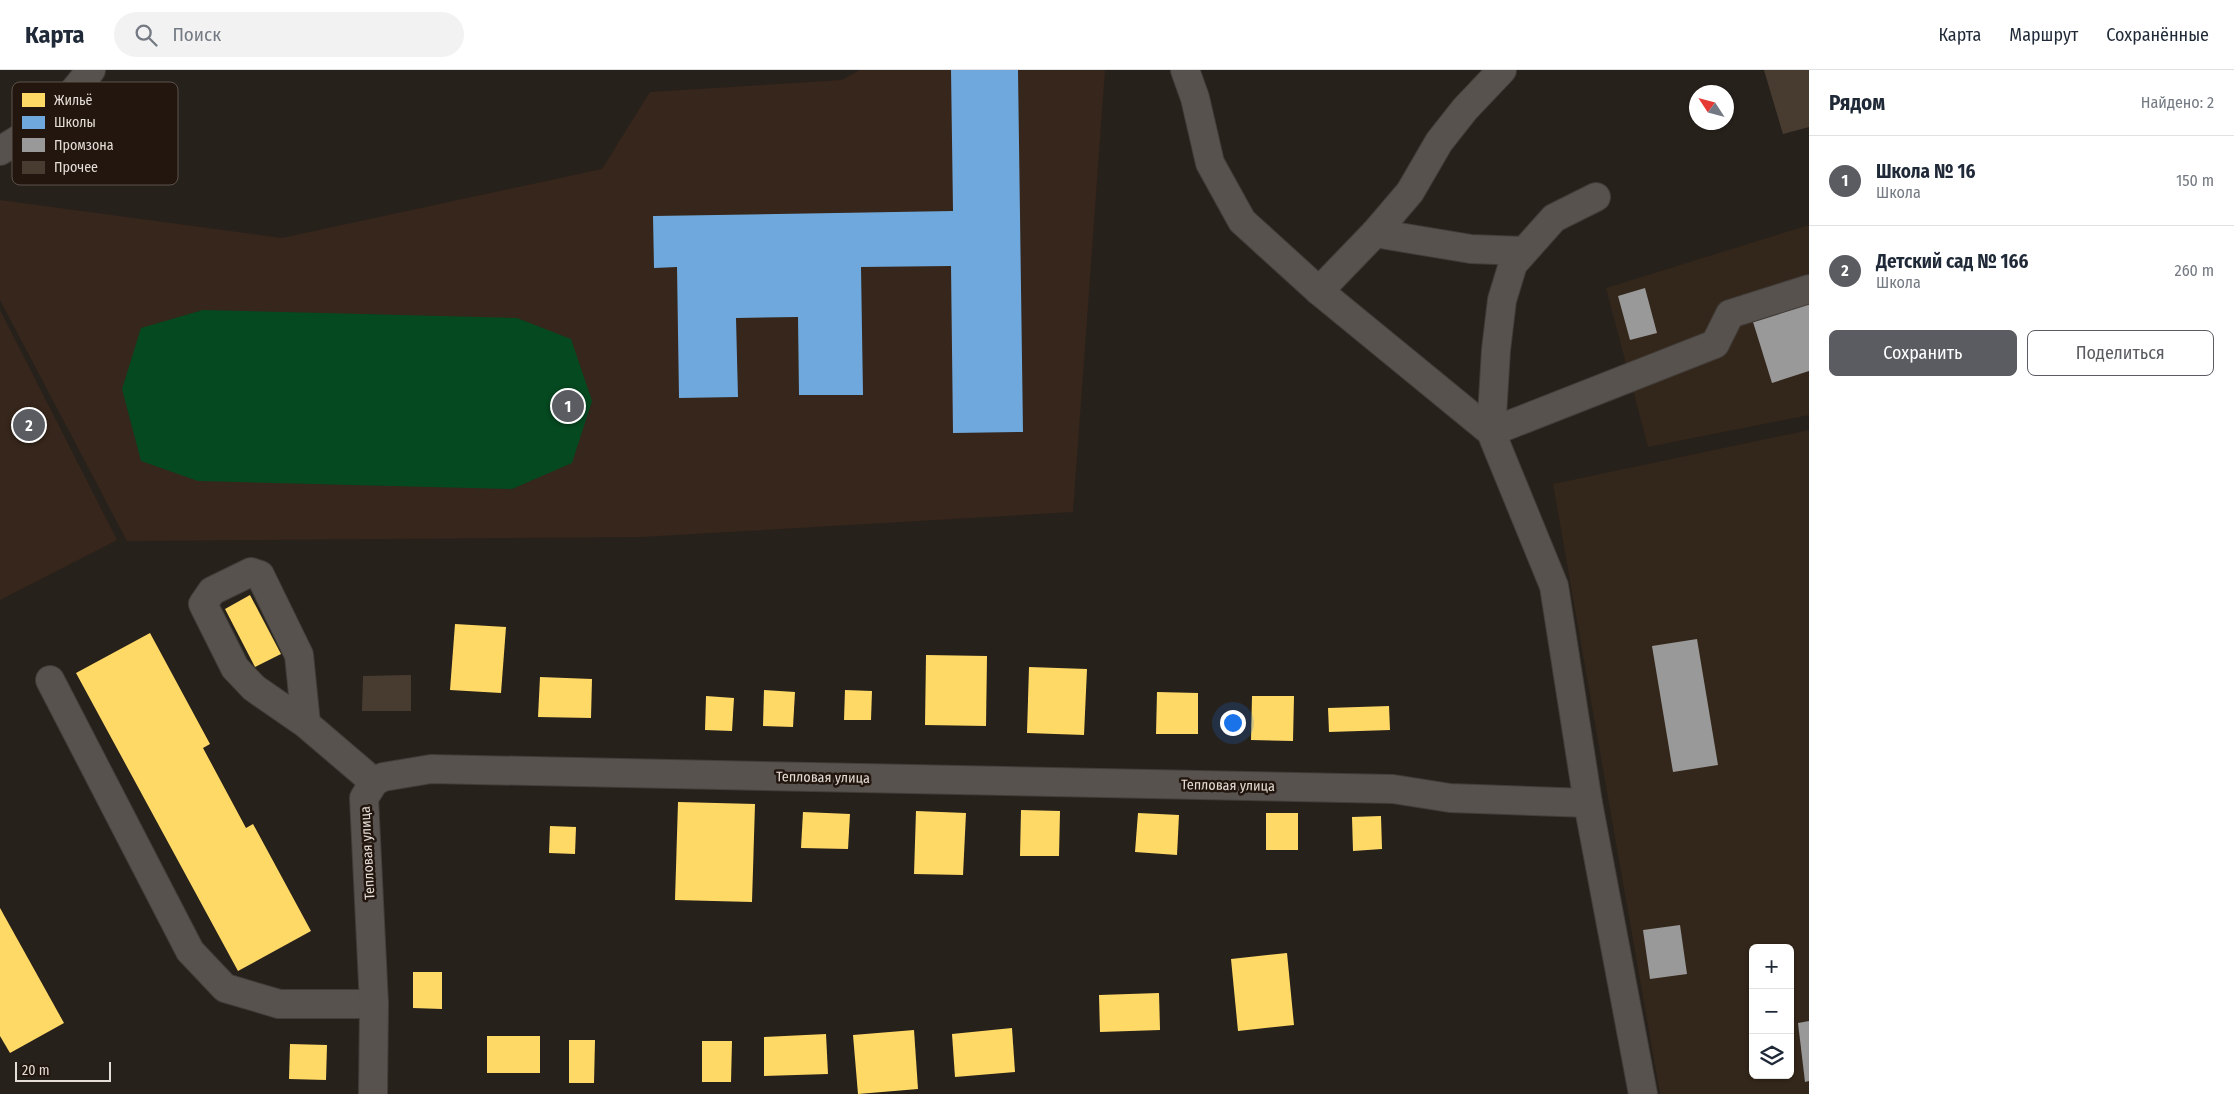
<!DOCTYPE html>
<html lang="ru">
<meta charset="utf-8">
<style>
body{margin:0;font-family:"Fira Sans Condensed",sans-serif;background:#f2f2f3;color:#1f2937}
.controls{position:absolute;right:15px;bottom:15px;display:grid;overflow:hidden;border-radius:8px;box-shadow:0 1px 4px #0004}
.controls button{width:45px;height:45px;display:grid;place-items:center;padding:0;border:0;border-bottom:1px solid #e0e1e3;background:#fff;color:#1f2937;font:25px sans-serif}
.compass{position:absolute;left:1689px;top:15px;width:45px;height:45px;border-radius:50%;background:#fff;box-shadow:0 1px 4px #0004;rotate:306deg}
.scale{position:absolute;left:15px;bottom:12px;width:96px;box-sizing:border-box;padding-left:5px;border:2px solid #e5ddd7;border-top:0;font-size:14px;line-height:18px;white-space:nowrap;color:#e5ddd7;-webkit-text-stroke:4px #22160f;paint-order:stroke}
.you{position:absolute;left:1232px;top:652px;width:18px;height:18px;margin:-12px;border:4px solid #fff;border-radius:50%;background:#1a73e8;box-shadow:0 0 0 8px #1a73e833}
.badge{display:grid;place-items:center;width:32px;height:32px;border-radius:50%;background:#5a5c62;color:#fff;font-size:16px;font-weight:700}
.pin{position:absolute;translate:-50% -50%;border:2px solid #fff;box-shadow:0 1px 5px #0006}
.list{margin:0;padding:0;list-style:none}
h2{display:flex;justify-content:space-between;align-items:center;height:65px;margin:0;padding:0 20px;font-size:21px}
h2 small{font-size:16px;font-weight:400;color:#747a83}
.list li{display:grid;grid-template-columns:32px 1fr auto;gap:15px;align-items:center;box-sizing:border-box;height:90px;padding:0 20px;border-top:1px solid #e0e1e3}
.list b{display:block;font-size:19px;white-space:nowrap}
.list p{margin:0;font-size:16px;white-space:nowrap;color:#747a83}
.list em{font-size:16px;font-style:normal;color:#747a83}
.actions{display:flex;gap:10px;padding:15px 20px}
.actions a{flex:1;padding:11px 0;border:1px solid #5a5c62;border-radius:8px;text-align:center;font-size:18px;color:#5a5c62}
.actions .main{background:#5a5c62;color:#fff}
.icon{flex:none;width:28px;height:28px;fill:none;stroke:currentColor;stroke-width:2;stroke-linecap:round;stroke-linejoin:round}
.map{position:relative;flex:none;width:1809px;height:1024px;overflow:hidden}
header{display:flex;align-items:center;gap:30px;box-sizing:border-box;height:70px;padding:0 25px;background:#fff;border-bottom:1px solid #e0e1e3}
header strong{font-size:24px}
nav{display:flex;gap:28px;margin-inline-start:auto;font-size:18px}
.search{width:350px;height:45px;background:#f2f2f3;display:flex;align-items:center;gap:12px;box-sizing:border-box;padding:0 18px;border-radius:28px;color:#747a83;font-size:19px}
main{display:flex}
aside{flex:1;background:#fff}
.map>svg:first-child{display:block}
</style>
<header>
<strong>Карта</strong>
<div class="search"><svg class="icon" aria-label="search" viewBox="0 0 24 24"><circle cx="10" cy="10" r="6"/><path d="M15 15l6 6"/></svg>Поиск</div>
<nav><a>Карта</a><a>Маршрут</a><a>Сохранённые</a></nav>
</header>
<main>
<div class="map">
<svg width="1809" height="1024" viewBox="0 0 1809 1024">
<rect width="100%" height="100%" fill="#27211c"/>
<g fill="#37261b">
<path d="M860,0H1105L1073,442L641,467L127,471L0,230V130L282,168L602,99L650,22L842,10Z"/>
<path d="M0,240L117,470L0,530Z"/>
</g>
<g fill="#33261a" fill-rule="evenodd">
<path d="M1809,155V345L1648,377L1606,218Z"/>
<path d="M1809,360V1024H1660L1553,414ZM1753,878H1790V1005H1753Z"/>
</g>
<path fill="#054920" d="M203,240L517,248L571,269L592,331L572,393L512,419L198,411L141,391L122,319L141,258Z"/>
<g fill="#ffd966">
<path d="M250,525L281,584L255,597L225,539Z"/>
<path d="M455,554L506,557L501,623L450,620Z"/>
<path d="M150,563L210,674L203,678L246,758L253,754L311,861L238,901L76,603Z"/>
<path d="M926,585L987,586L986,656L925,655Z"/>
<path d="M1029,597L1087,599L1084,665L1027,663Z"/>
<path d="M540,607L592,609L591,648L538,647Z"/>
<path d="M764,620L795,622L793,657L763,656Z"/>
<path d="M845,620L872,621L871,650H844Z"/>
<path d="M1157,622L1198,623V664H1156Z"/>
<path d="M706,626L734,628L732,661L705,660Z"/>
<path d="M1252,626H1294L1293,671L1251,670Z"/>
<path d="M1389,636L1390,660L1329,662L1328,638Z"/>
<path d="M678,732L755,734L752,832L675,830Z"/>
<path d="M1021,740L1060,741L1059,786H1020Z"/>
<path d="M916,741L966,743L963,805L914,804Z"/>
<path d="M803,742L850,744L848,779L801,778Z"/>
<path d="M1138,743L1179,745L1177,785L1135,782Z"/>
<rect x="1266" y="743" width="32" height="37"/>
<path d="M1381,746L1382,779L1353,781L1352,747Z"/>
<path d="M550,756L576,757L575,784L549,783Z"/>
<path d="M0,838L64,953L10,983L0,966Z"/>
<path d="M1287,883L1294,955L1238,961L1231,889Z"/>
<path d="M413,902H442V939L413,938Z"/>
<path d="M1159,923L1160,960L1100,962L1099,925Z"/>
<path d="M1012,958L1015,1002L955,1007L952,964Z"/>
<path d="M914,960L918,1019L858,1024L853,965Z"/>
<path d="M826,964L828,1004L764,1006V967Z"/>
<rect x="487" y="966" width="53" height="37"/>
<path d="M569,970H595L594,1013H569Z"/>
<path d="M702,971H732L731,1012H702Z"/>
<path d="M290,974L327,975L326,1010L289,1009Z"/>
</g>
<path fill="#6fa8dc" d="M951,0H1018L1023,362L953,363L951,196L861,197L863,325H799L798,247L736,248L738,327L679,328L677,197L654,198L653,146L953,141Z"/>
<g fill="#999">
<path d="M1645,218L1657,263L1630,270L1618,226Z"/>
<path d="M1809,234V301L1772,313L1753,252Z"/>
<path d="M1697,569L1718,695L1673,702L1652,576Z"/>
<path d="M1680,855L1687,904L1650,909L1643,860Z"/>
<path d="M1809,951V1011L1805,1012L1798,953Z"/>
</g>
<g fill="#483c31">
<path d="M1764,0H1809V57L1783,64Z"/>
<path d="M411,605V641H362L363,606Z"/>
</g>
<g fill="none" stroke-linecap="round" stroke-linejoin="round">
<g stroke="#423d39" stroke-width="30">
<g id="minor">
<path d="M1185,0L1195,28L1210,93L1242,151L1319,221L1491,362L1554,516L1588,733L1643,1024"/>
<path d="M0,81L51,49L91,0"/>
<path d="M1596,127L1554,148L1513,194L1502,230L1496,280L1491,362L1715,274L1730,244L1809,219"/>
<path d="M1375,163L1471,179L1523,181"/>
<path d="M1319,221L1375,163L1410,122L1439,72L1465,39L1502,0"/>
<path d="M50,610L190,881L225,918L279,934H374"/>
<path d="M306,654L254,618L235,598L203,534L212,521L251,502L260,505L299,585L306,654L374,712"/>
<path d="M373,1024L374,934L364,728L374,712L383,707L431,699L1393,719L1450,728L1588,733"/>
</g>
</g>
<use href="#minor" stroke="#57524e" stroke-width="28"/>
</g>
<g text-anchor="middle" stroke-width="5" stroke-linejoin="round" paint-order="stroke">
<g font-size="14" fill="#e5ddd7" stroke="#22160f">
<text transform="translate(823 707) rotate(1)" y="5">Тепловая улица</text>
<text transform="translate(1228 715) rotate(1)" y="5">Тепловая улица</text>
<text transform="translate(367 783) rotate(-93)" y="5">Тепловая улица</text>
</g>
</g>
<rect x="12" y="12" width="166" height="103" rx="8" fill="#22160f" stroke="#5c524b" stroke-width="1"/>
<rect x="22" y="23" width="23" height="14" fill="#ffd966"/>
<rect x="22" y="46" width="23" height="13" fill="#6fa8dc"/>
<rect x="22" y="68" width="23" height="14" fill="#999"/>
<rect x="22" y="91" width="23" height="13" fill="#483c31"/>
<g font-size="14" fill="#e5ddd7">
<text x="54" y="35">Жильё</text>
<text x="54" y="57">Школы</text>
<text x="54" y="80">Промзона</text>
<text x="54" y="102">Прочее</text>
</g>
</svg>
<div class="controls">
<button>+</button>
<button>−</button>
<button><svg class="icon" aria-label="layers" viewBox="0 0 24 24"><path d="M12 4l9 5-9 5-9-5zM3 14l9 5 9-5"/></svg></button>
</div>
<svg class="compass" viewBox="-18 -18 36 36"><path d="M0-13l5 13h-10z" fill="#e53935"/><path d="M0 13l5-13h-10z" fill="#747a83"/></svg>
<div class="scale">20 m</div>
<div class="you"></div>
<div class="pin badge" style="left:568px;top:336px">1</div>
<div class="pin badge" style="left:29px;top:355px">2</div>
</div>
<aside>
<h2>Рядом<small>Найдено: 2</small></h2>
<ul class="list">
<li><span class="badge">1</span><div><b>Школа № 16</b><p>Школа</p></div><em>150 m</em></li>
<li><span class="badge">2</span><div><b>Детский сад № 166</b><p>Школа</p></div><em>260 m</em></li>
</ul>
<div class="actions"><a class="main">Сохранить</a><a>Поделиться</a></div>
</aside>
</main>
